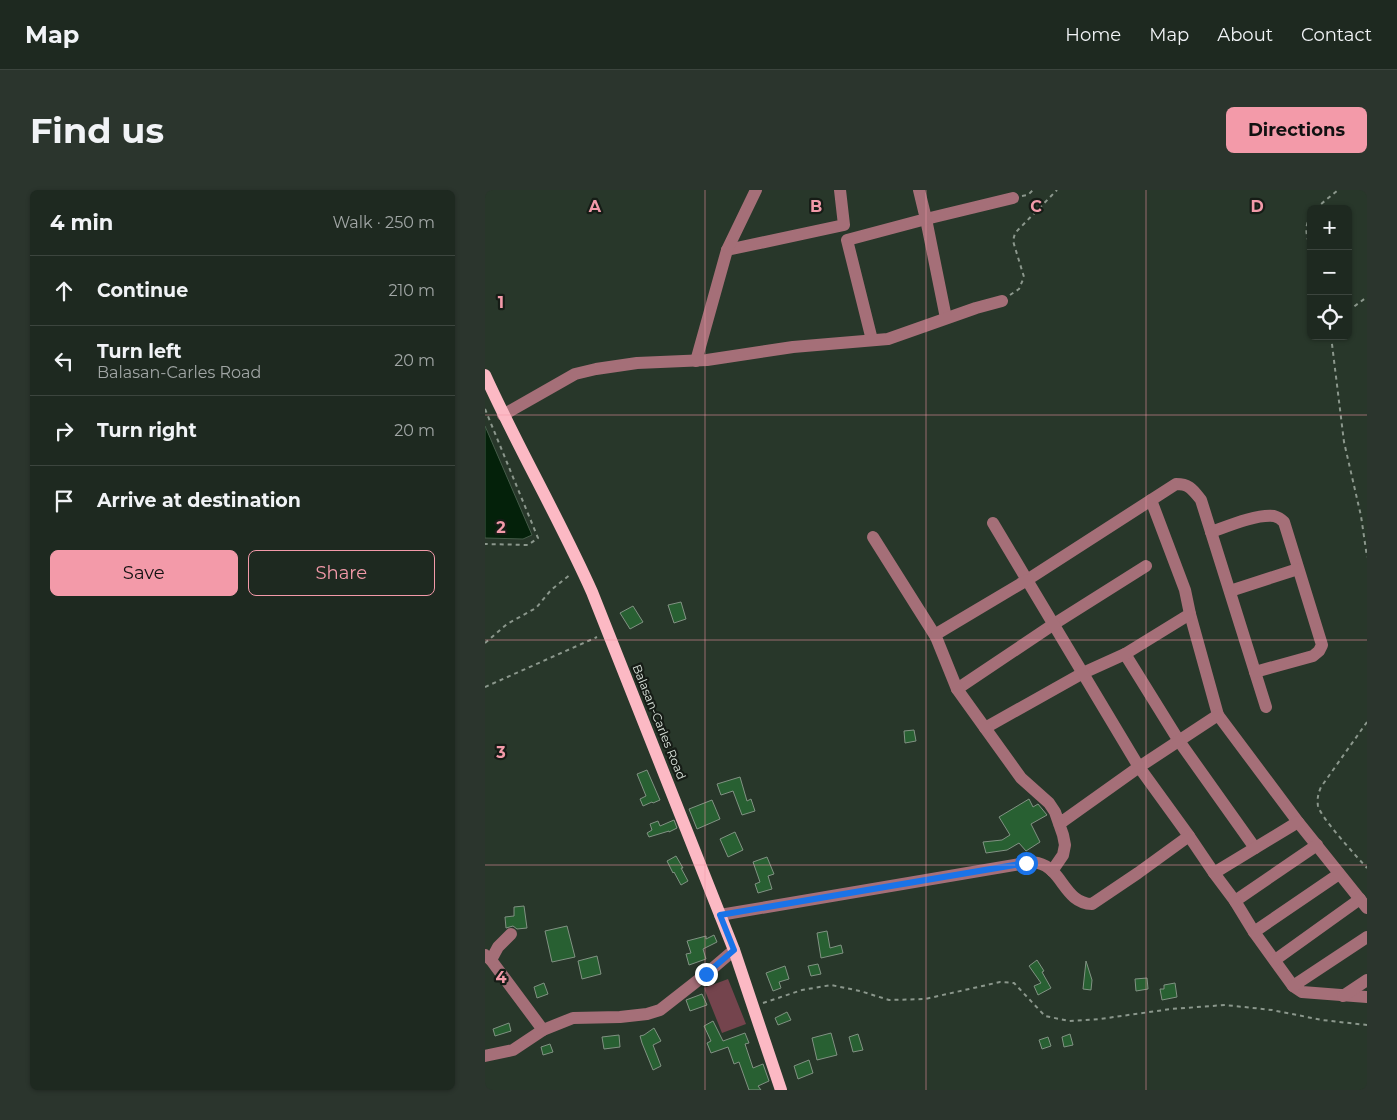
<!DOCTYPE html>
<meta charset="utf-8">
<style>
body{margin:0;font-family:Montserrat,sans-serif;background:#2b352d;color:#f1f3f6}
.controls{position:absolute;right:15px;top:15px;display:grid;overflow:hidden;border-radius:8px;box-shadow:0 1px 4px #0004}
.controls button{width:45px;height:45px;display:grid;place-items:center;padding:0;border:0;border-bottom:1px solid #3c453e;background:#1e2920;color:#f1f3f6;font:25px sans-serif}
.stop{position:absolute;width:15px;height:15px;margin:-11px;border:4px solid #1a73e8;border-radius:50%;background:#fff}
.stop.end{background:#1a73e8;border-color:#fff;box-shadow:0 1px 5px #0008}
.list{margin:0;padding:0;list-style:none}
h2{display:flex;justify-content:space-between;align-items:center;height:65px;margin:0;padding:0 20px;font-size:21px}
h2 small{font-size:16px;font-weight:400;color:#a1a6a5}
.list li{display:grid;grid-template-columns:32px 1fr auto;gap:15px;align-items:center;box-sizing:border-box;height:70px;padding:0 20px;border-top:1px solid #3c453e}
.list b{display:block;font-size:19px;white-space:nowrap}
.list p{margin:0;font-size:16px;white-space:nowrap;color:#a1a6a5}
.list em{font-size:16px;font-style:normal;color:#a1a6a5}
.actions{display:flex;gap:10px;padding:15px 20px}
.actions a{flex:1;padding:11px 0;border:1px solid #f39aa9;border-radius:8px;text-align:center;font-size:18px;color:#f39aa9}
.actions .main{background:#f39aa9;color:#111}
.icon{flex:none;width:28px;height:28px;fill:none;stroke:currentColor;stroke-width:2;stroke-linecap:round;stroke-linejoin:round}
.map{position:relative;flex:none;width:882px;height:900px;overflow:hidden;border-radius:8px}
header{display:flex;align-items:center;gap:30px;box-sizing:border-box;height:70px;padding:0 25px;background:#1e2920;border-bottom:1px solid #3c453e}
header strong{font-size:24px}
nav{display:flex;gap:28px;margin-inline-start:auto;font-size:18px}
.intro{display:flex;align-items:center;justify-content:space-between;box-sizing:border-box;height:120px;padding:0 30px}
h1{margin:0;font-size:35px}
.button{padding:12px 22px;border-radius:8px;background:#f39aa9;color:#111;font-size:18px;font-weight:700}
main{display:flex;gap:30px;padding:0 30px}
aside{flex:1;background:#1e2920;border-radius:8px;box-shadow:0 1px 4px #0004}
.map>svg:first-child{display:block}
</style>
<header>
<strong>Map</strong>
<nav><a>Home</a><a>Map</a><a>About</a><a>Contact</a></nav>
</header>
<div class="intro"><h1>Find us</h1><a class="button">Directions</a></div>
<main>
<aside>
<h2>4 min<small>Walk · 250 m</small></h2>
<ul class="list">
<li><svg class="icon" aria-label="ahead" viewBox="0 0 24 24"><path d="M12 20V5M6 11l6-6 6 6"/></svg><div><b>Continue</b></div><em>210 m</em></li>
<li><svg class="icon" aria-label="left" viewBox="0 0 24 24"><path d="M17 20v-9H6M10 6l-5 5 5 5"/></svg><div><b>Turn left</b><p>Balasan-Carles Road</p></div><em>20 m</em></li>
<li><svg class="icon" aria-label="right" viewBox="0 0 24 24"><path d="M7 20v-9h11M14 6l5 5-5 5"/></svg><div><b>Turn right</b></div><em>20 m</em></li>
<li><svg class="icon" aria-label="arrive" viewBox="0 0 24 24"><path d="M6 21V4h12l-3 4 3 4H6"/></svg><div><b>Arrive at destination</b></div></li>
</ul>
<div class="actions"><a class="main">Save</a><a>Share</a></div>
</aside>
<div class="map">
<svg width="882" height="900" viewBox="0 0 882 900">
<rect width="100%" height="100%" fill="#28372a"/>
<path fill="#74444d" d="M243,789L261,834L237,843L219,798Z"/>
<path fill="#04210a" stroke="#455c49" d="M0,236L47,345L38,349L0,348Z"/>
<g fill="#286032" stroke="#819283">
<path d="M196,412L201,429L189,433L183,415Z"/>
<path d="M148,416L158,432L145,439L135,423Z"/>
<path d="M429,540L431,551L420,553L419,541Z"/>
<path d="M162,580L175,610L168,613L167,612L158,616L155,609L161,606L152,584Z"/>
<path d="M255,587L262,611L266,609L270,621L257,625L248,601L236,605L232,594Z"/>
<path d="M544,609L548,617L553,614L562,625L546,634L555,652L541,661L534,653L522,660L501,663L498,652L517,650L525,645L514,627Z"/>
<path d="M227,610L235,629L212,639L204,619Z"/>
<path d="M189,630L192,638L184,642V641L164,647L162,643L167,640L165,634L173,631L175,636Z"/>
<path d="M250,642L258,660L243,667L235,649Z"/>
<path d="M191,666L198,678H196L203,691L196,695L189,682L188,683L182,671Z"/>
<path d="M282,667L289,684L283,686L287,699L273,703L270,694L275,692L268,672Z"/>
<path d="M39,716L42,738L32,739L28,736L21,738L20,727L29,726V717Z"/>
<path d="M82,736L90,767L67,772L60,741Z"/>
<path d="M342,741L345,758L356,755L358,763L336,768L332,743Z"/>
<path d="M229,745L232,752L218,759L221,769L204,775L201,764L206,763L202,751L221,746V749Z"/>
<path d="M112,766L116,784L97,789L93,771Z"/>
<path d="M552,770L559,781L557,782L566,798L553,805L549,796L556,793L544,776Z"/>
<path d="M601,771L607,790L606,800L598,799Z"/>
<path d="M333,774L336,784L326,786L323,776Z"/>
<path d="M300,776L304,789L294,792L296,798L288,801L281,783Z"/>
<path d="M662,788L663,799L651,801L650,789Z"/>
<path d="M59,793L63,804L52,808L49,797Z"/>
<path d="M690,793L692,807L677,810L675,799H679V795Z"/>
<path d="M217,804L222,815L205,821L201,810Z"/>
<path d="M302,822L306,830L293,835L290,828Z"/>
<path d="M228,831L238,851L260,843L264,853L260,854L268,878L278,874L284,891L273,896L276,900H264L254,872L249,874L243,857L226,863L222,853L226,851L219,836Z"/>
<path d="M24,833L26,841L10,846L8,839Z"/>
<path d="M169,838L176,851L168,855L176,876L168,880L157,853L155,846L159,845Z"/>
<path d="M346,843L352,865L332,870L327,848Z"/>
<path d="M373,844L378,860L368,862L364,847Z"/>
<path d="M585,844L588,855L579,857L577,847Z"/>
<path d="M134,845L135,857L119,859L117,847Z"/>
<path d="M563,847L566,856L557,859L554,850Z"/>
<path d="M65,854L68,862L58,865L56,857Z"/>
<path d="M324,870L328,883L313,889L309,876Z"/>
</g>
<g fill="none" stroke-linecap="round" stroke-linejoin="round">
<g stroke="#8b978c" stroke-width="2" stroke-dasharray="4 4" stroke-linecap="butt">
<path d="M537,6L543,5L548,0"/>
<path d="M830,19L853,0"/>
<path d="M826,25C818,39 822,46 826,60"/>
<path d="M525,105L534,99L539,87L528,51L530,43L572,0"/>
<path d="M863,121L882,107"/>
<path d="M846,146L859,252L876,326L882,367"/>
<path d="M0,219L53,348L43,355L0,354"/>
<path d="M0,453L22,434L51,418L66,400L86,384"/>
<path d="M0,497L112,447"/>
<path d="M882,532L836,597C833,604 832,609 833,616C836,628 872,667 882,678"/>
<path d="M278,813L317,800L346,795L375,801L404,810L440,809L515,792L529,793L560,826L584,831L615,829L686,819L740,815L787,820L837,830L882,835"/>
</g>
<g stroke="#a56f78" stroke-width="12">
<path d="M242,60L359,35L355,0"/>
<path d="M461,128L441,29L528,8"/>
<path d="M387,150L362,50L441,29L434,0"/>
<path d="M211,171L242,60L271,0"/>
<path d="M18,225L90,184L111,179L152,173L222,170L308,157L403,149L491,118L517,111"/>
<path d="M508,333L542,390L691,294C705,294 708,300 716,310L781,517"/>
<path d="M726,342C743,336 771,324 789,326C793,327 796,329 799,332L837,455L834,461L828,466L770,482"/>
<path d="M388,347L451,447"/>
<path d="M745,401L813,379"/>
<path d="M705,424L733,525"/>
<path d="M640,464L694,551L770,658"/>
<path d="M472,499L569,434L661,376"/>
<path d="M500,538L598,483L640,464L705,424L700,400L666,310"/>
<path d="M704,646L654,577L733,525L813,632L882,718"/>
<path d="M567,681L578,665L580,655L578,645L570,622L564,613L536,588L472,499L451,447L453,443L542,390L654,577L574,634"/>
<path d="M729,683L813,632"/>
<path d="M750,711L832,655"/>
<path d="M235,725L541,673C544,673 549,672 553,673C578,679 579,713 607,714L653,683L704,646L729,683L750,711L769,742L808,796L817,802L882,807"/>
<path d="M769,742L854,684"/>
<path d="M0,765L6,770L58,840"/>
<path d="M6,770L13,757L26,744"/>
<path d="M790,770L875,709"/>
<path d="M808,796L882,747"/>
<path d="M858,806L882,790"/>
<path d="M0,866L28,860L58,840L88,828L135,827L162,824L175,820L221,784L249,760"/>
</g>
<path stroke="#fcb9c4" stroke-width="12" d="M0,185C33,258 74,328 107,402L249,760L296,900"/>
</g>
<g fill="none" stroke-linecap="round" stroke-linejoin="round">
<path stroke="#1a73e8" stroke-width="6" d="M221,784L249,760L235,725L541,673"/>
</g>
<path fill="none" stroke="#f39aa9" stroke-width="1" stroke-opacity="0.55" d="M220,0V900M441,0V900M661,0V900M0,225H882M0,450H882M0,675H882"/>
<g text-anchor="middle" stroke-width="4.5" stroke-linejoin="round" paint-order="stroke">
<g font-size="12" fill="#dce5dd" stroke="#161c16">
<text transform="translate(174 532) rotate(68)" y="4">Balasan-Carles Road</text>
</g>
</g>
<g font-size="16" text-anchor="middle" font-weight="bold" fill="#f39aa9" stroke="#161c16" stroke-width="4.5" stroke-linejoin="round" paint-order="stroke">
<text x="110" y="22">A</text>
<text x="331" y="22">B</text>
<text x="551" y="22">C</text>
<text x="772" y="22">D</text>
<text x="16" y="118">1</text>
<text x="16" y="343">2</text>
<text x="16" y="568">3</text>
<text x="16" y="793">4</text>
</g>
</svg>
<div class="controls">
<button>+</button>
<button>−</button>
<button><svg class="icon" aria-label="locate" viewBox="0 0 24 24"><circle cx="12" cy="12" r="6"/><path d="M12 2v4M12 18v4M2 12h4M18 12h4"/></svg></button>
</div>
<div class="stop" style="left:541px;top:673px"></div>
<div class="stop end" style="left:221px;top:784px"></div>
</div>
</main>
